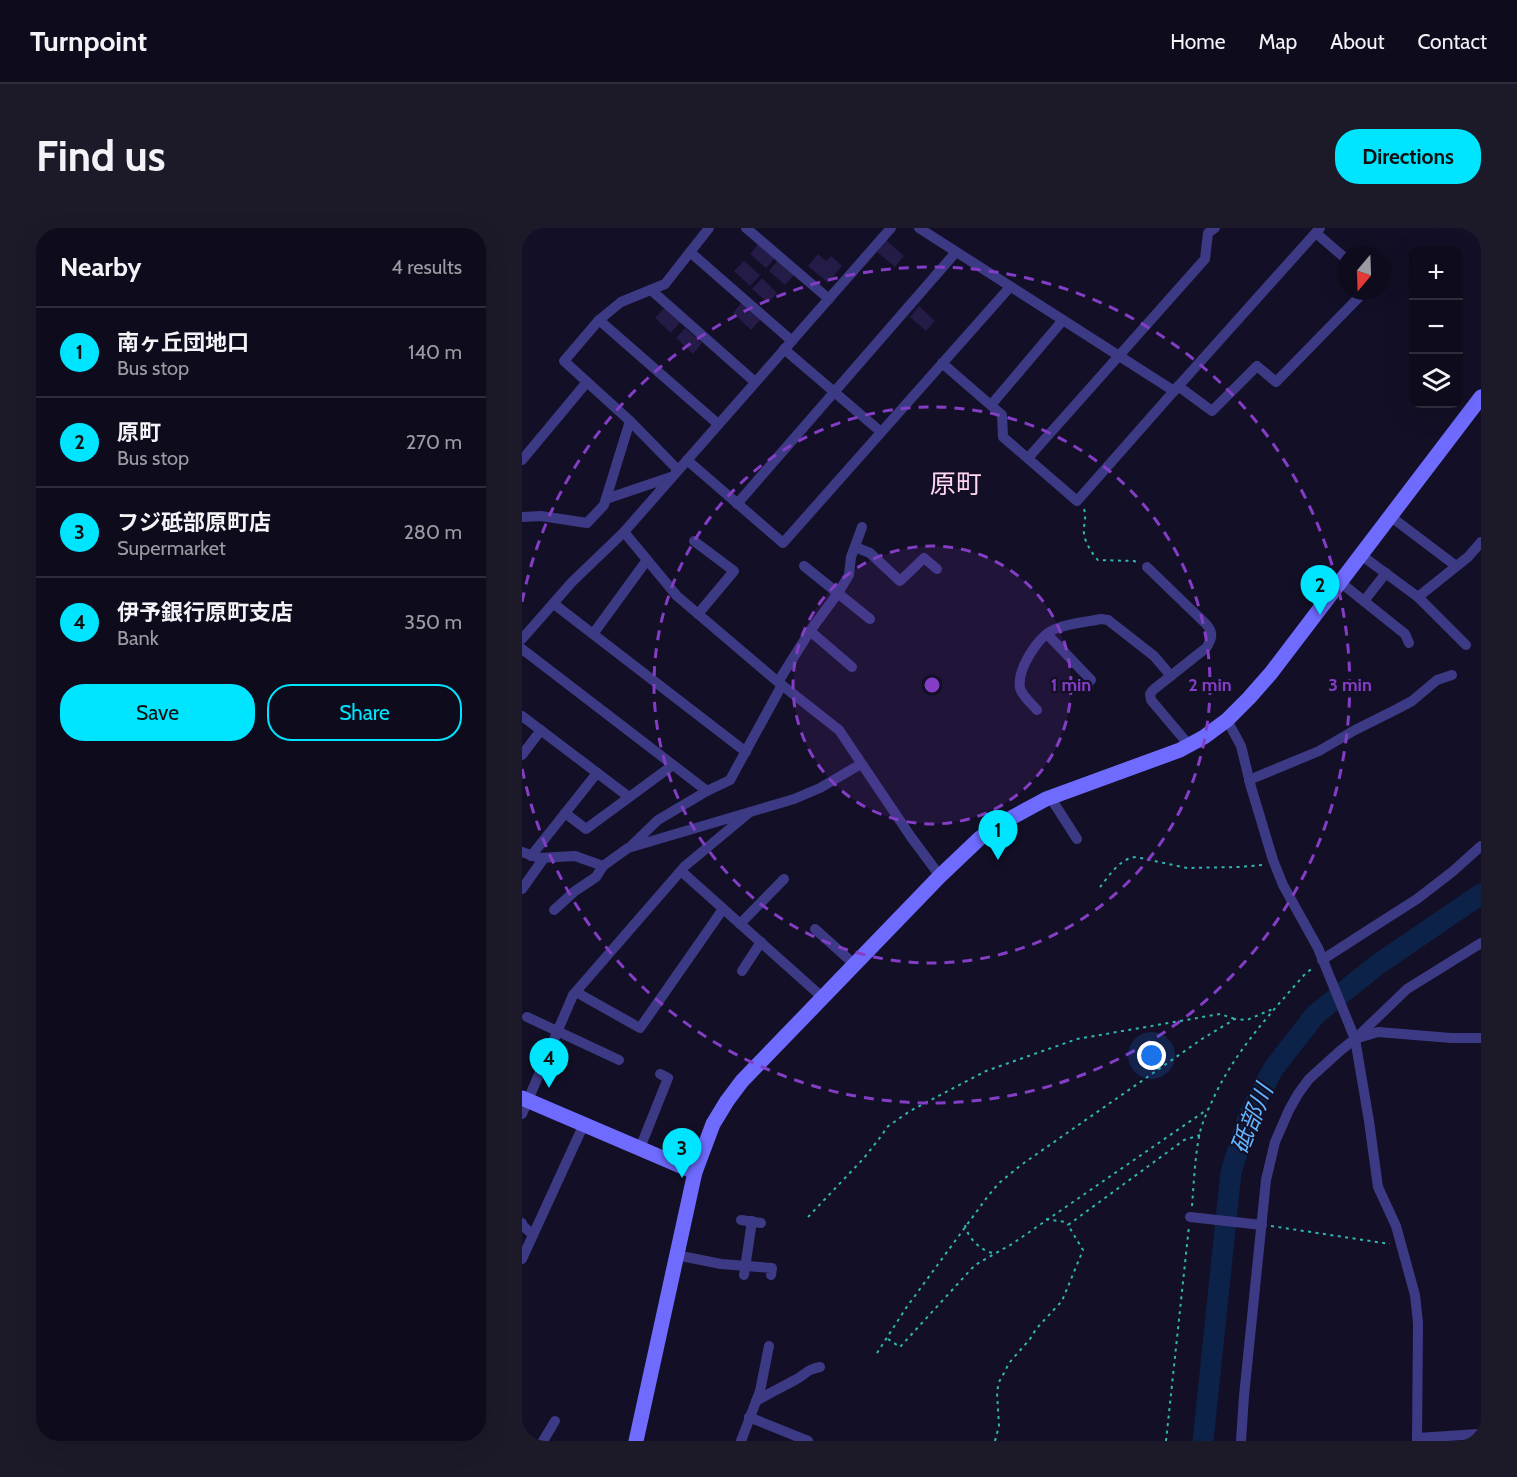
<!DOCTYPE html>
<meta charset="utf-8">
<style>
body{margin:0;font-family:Cabin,"Noto Sans JP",sans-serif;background:#1c1929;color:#f1f3f6}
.controls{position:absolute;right:18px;top:18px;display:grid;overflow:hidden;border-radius:12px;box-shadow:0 6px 24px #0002}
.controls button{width:54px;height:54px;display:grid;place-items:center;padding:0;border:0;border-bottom:2px solid #2e2b3b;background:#0e0b1c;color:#f1f3f6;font:30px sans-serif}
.compass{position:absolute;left:815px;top:18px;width:54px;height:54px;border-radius:50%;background:#0e0b1c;box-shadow:0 6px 24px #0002;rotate:199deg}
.you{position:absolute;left:630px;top:828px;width:21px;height:21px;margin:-15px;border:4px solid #fff;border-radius:50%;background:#1a73e8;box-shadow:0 0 0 9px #1a73e833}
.badge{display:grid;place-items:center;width:39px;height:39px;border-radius:50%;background:#00e5ff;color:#111;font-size:20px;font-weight:700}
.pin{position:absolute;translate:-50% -50px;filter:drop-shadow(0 2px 3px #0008)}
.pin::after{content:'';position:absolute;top:32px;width:21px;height:18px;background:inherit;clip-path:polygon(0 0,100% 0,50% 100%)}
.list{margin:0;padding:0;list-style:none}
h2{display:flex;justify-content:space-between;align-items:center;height:78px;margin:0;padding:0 24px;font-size:26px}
h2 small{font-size:20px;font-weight:400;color:#9b9ba3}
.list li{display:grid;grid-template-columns:39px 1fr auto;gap:18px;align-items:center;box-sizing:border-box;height:90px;padding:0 24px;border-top:2px solid #2e2b3b}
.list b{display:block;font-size:22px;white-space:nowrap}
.list p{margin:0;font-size:20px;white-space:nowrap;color:#9b9ba3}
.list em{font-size:20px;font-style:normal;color:#9b9ba3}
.actions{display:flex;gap:12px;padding:18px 24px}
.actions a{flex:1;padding:14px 0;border:2px solid #00e5ff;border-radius:24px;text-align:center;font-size:21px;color:#00e5ff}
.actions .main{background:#00e5ff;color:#111}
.icon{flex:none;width:33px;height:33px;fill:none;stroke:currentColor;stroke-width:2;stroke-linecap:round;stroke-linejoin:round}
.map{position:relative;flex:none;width:959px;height:1213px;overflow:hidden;border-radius:24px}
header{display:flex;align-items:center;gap:36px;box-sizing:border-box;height:84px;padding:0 30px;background:#0e0b1c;border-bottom:2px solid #2e2b3b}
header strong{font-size:28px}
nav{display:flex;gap:33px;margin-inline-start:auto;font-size:21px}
.intro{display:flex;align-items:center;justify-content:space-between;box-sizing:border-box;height:144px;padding:0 36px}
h1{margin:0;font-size:42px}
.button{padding:15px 27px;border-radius:24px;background:#00e5ff;color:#111;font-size:21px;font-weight:700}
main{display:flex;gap:36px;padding:0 36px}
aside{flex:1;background:#0e0b1c;border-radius:24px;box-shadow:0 6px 24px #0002}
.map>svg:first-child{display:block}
</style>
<header>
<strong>Turnpoint</strong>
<nav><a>Home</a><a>Map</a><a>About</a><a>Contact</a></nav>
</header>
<div class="intro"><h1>Find us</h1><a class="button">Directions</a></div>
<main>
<aside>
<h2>Nearby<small>4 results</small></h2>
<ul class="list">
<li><span class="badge">1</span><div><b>南ヶ丘団地口</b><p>Bus stop</p></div><em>140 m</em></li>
<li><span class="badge">2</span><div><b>原町</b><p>Bus stop</p></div><em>270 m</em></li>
<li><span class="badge">3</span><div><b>フジ砥部原町店</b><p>Supermarket</p></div><em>280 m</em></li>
<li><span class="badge">4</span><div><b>伊予銀行原町支店</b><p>Bank</p></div><em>350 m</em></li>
</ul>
<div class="actions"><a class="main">Save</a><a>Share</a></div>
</aside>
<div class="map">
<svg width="959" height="1213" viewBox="0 0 959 1213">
<rect width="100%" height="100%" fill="#130f26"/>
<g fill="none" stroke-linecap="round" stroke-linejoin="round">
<path stroke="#0c2248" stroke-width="21" d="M681,1213L709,944L727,887L751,841L793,787L855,737L959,666"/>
</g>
<g fill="#241b47">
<path d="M364,12L382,28L373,39L355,24Z"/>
<path d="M237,15L253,30L244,40L228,26Z"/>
<path d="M296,26L304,33L309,28L320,38L306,55L286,38Z"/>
<path d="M256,32L272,47L263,57L247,43Z"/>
<path d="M222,33L238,47L228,58L212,43Z"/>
<path d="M240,50L255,65L246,75L230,61Z"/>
<path d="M220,74L239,91L229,102L211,85Z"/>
<path d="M397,78L413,93L404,103L388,89Z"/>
<path d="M142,80L158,94L149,105L133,90Z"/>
<path d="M163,100L180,115L171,126L154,110Z"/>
</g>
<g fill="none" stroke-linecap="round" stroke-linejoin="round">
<g stroke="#2fb8b0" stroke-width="2" stroke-dasharray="3 4.5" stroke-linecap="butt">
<path d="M562,281C565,290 561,297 562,306C563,314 570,326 576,332L612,333L617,335"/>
<path d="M578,659C587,648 598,630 614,629L665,640L717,639L740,637"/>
<path d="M670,978C672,953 673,927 678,904C681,892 687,880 692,869C714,822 749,785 783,746L792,739"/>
<path d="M286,989L342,930L360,907L365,899L388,883L464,843L555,811L698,786L713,791"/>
<path d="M524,991L543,994L546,997"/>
<path d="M443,997C445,1009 460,1025 473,1025"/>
<path d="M749,998L868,1016"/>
<path d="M366,1111L378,1119L453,1037L490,1016L686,881"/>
<path d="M355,1125L384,1080L466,968L477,955L499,937L680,811L713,791L725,792L753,780"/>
<path d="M473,1213L477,1198L475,1164L477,1154L482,1145L487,1135L508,1111L514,1101L540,1073L561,1022L546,997L662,912L678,907"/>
<path d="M644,1213L667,998"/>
</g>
<g stroke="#3d3a85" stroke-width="10">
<path d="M224,0L307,71"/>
<path d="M397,0L652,163"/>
<path d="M794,5L824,31"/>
<path d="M168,24L270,113"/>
<path d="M129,62L233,154"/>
<path d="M77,92L196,196"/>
<path d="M262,121L359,204"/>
<path d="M420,135L480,187L481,209L555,273L652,163L798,0"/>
<path d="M656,158L690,183L735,138L754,154L843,63"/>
<path d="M469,177L541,92"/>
<path d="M506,230L683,31L686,5L693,0"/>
<path d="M0,232L65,154"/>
<path d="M165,232L261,315L488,59"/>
<path d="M156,242L108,193L42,133L77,92L99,74L143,56L187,0"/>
<path d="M84,271L149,249"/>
<path d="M215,276L434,24"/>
<path d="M868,288L934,338"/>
<path d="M0,289L19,288L65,295L82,277L108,193"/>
<path d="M102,304L155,368L256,454L317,502L389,609L418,648"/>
<path d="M172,313L212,343L176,386"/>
<path d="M333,319L348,325L378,353L402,330L415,341"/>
<path d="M839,327L896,369L946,329L959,314"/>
<path d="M282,338L348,391"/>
<path d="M625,339L684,396C692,405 690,411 684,420L631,462L628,466L629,472L667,517"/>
<path d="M818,354L883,406L887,415"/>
<path d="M896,369L944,417"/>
<path d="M842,373L864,345"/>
<path d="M32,376L224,524"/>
<path d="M288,403L330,439"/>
<path d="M71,406L125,332"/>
<path d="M525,406L569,452L562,459"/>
<path d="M0,411L50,354L102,304L369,0"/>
<path d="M0,421L185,563"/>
<path d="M256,454L288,403L316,365L327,347L329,329L340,299"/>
<path d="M515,482C510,476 500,468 498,460C495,441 516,408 533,401C547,395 565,394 579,391L586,392L632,428L649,448"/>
<path d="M0,488L107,569"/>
<path d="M705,492L719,518L729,559L751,632L761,657L796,720L833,811L847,893L856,959L874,998L893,1067L896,1095L895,1213"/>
<path d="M0,527L19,502"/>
<path d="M727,552L797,523L833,502L875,481L890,473L915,452L930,447"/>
<path d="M528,569L555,611"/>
<path d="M43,585L64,601L151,537"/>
<path d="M109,618L136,592L185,563L208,552L260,457"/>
<path d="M0,624L17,630L53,628L81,638L106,620L272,571L298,560L339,536"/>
<path d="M9,628L75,545"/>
<path d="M159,643L300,769"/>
<path d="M0,661L22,630"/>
<path d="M32,682L53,663L74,649L81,638"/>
<path d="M218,696L262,651"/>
<path d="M293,701L332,736"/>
<path d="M800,732L848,701L895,671L930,644L959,618"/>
<path d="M220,743L239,714"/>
<path d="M54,764L118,800L201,681"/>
<path d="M5,789L97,832"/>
<path d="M836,810L856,804L929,810H959"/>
<path d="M0,886L51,767L163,638L228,584"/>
<path d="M118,920L146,850L138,846"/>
<path d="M668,989L740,997"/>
<path d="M219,992L239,995"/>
<path d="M0,995L1,998L11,1007"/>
<path d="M154,1027L199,1036L250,1040L249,1047"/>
<path d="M0,1031L62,896"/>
<path d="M222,1047L230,993"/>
<path d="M234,1173C246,1166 260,1159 273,1152C285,1146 283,1142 298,1139"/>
<path d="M227,1189L286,1213"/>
<path d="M895,1210L956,1206L959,1205"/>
<path d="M21,1213L33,1193"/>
<path d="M219,1213L238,1163L247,1118"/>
<path d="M719,1213L722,1168L744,952L753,914L767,882L776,866L787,851L819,822L833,811L885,761L959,715"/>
</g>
<g stroke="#6f6bff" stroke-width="15">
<path d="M0,870L173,944"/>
<path d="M114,1213L173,944L191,896L205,873L220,853L418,648L458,610L476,597L524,571L658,522L682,509L705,492L727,470L749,445L959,169"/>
</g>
</g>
<circle cx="410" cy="457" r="139" fill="#843dc5" fill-opacity=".12"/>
<g fill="none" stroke="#843dc5" stroke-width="3" stroke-dasharray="10 8">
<circle cx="410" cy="457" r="139"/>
<circle cx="410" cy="457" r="278"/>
<path d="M0 374A418 418 0 1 1 0 540"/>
</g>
<g text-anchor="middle" stroke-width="4.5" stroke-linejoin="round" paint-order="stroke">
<g font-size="24" font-style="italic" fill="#62b6ff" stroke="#130f26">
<text transform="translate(730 891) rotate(-68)" y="8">砥部川</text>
</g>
<g font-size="26" fill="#ffd6f0" stroke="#130f26">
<text x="434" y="265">原町</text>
</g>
</g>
<circle cx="410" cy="457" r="9" fill="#843dc5" stroke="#130f26" stroke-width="3"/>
<g font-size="18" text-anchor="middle" font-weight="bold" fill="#843dc5" stroke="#130f26" stroke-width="4.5" stroke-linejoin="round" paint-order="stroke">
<text x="549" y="463">1 min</text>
<text x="688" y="463">2 min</text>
<text x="828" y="463">3 min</text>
</g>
</svg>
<div class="controls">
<button>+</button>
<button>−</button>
<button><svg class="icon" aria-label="layers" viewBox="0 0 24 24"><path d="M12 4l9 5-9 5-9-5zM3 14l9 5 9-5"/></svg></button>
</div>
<svg class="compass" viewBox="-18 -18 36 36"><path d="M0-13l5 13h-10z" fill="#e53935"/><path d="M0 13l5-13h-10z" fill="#9b9ba3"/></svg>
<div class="you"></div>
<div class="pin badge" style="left:476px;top:632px">1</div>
<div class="pin badge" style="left:798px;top:387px">2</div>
<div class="pin badge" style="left:160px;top:950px">3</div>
<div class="pin badge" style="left:27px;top:860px">4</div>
</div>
</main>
